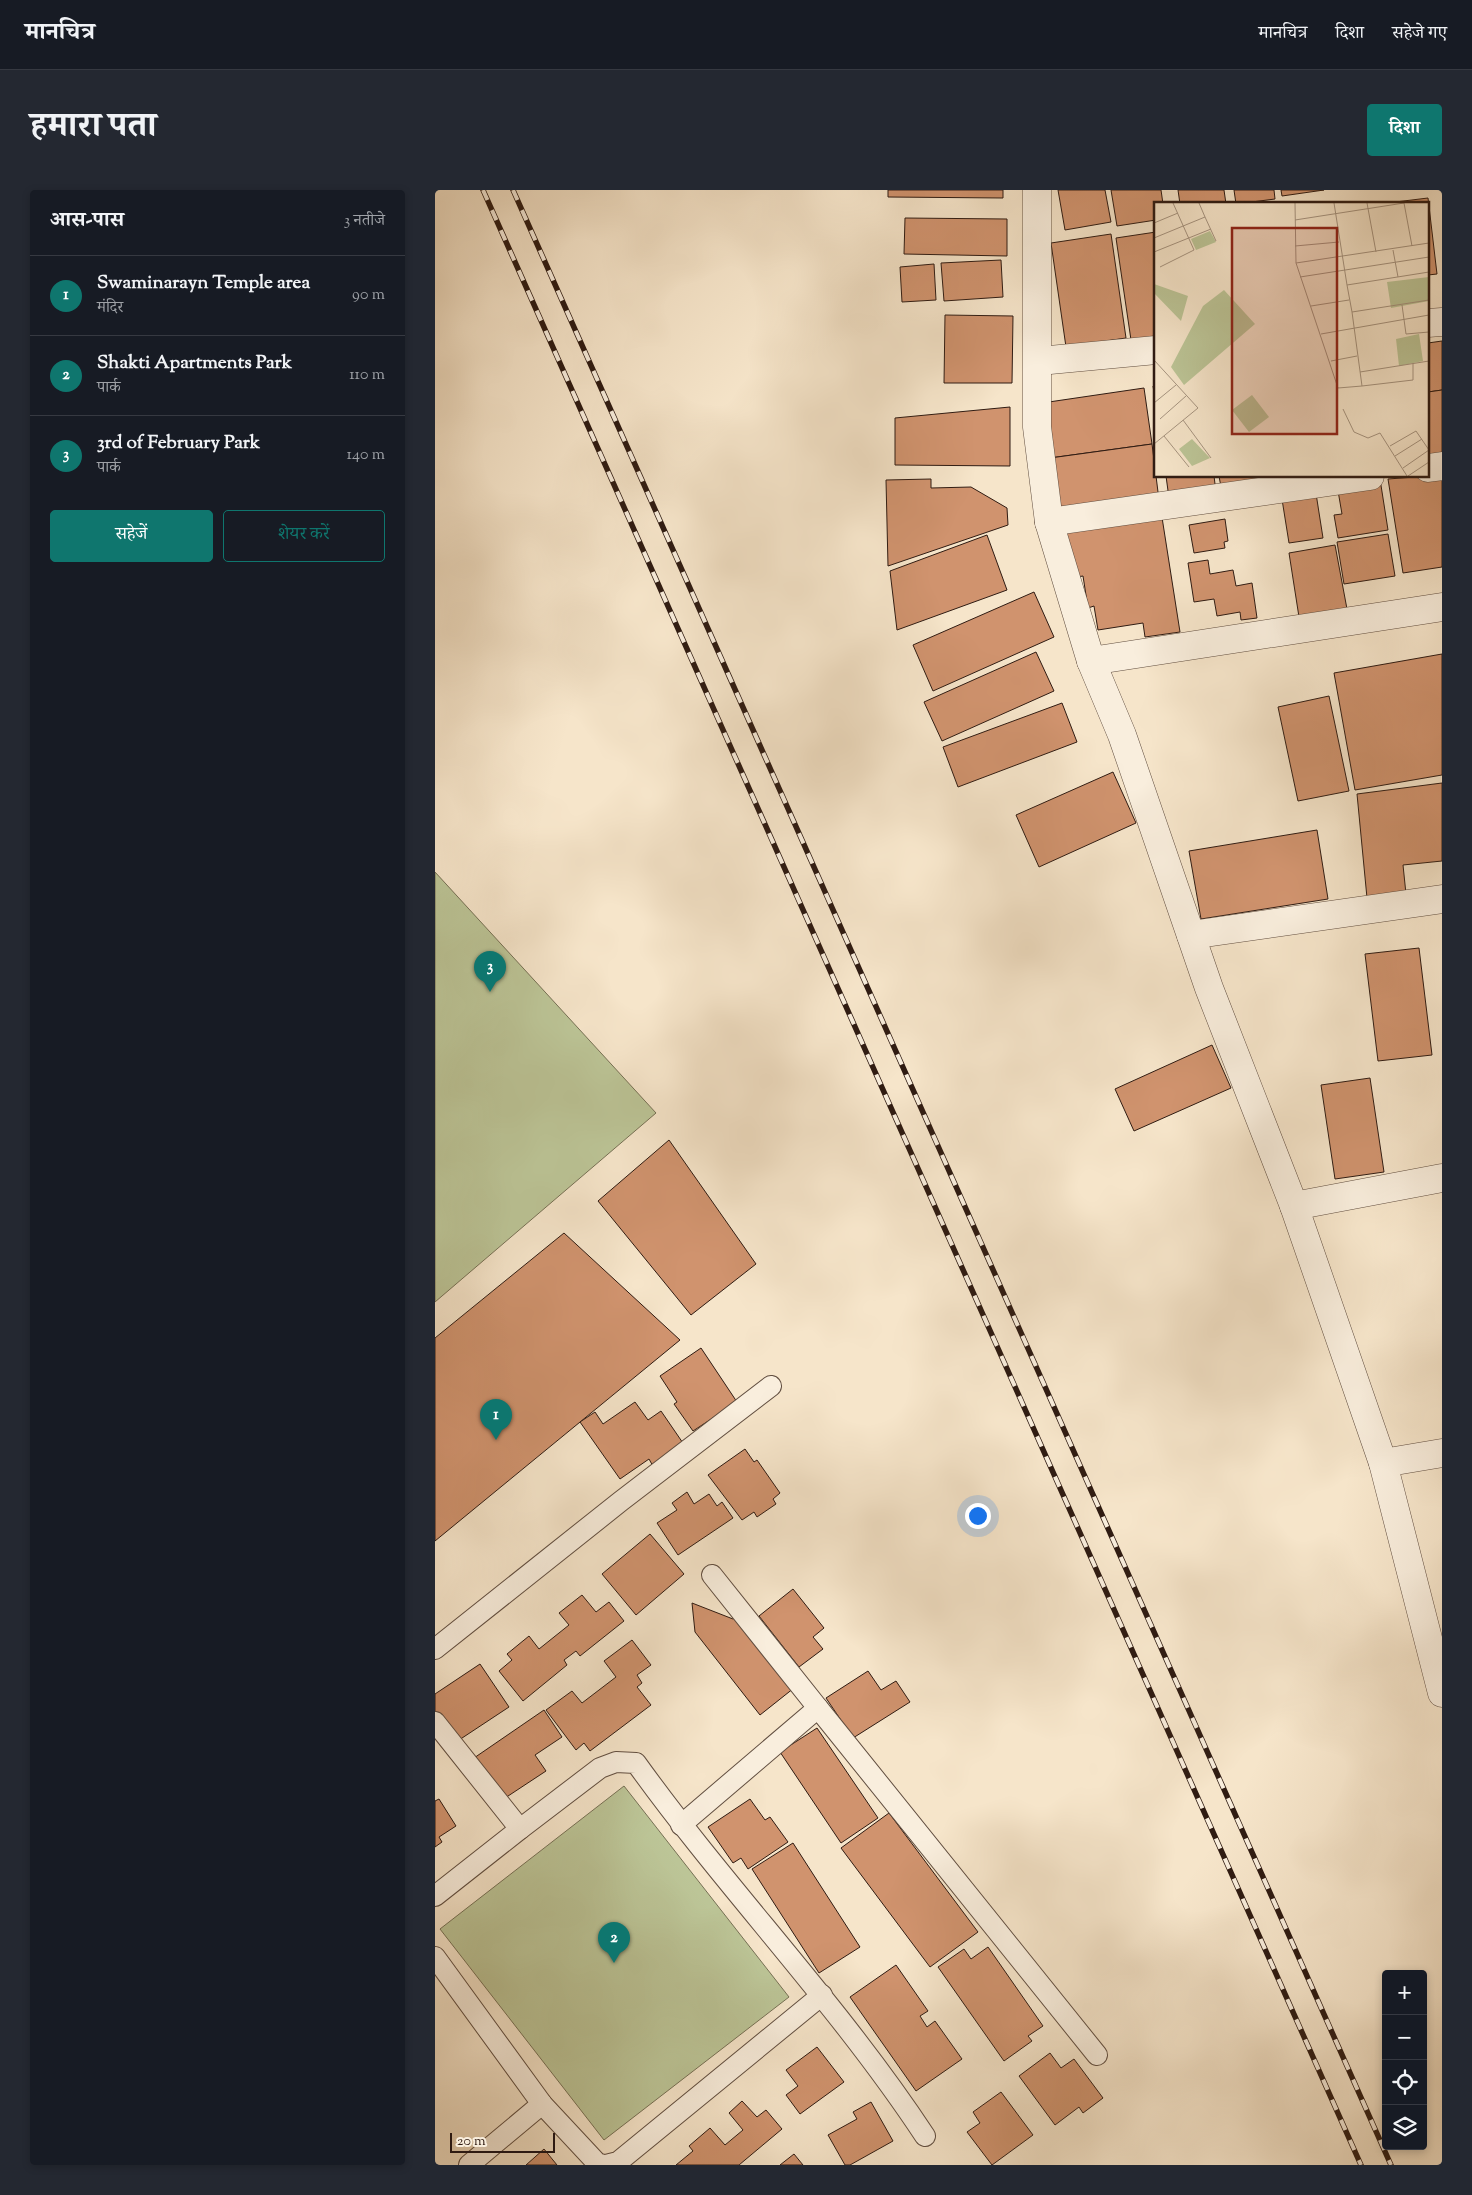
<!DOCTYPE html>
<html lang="hi">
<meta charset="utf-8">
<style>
body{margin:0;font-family:"Sorts Mill Goudy","Noto Serif Devanagari",serif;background:#242831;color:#f1f3f6}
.controls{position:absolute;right:15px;bottom:15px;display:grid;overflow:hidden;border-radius:5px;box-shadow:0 2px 8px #0003}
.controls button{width:45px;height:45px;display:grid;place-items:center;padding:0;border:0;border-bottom:1px solid #363941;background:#171b24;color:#f1f3f6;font:25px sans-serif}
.scale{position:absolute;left:15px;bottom:12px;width:105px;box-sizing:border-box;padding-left:5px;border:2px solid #2f1b12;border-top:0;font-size:14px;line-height:18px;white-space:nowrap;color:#2f1b12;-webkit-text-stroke:4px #f9eedd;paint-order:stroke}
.you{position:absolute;left:542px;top:1325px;width:18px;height:18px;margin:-12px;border:4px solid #fff;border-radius:50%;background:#1a73e8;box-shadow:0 0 0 8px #1a73e833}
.badge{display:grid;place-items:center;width:32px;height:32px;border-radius:50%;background:#0f766e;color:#fff;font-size:16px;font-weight:700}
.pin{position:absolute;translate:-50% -41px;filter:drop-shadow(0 1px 2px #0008)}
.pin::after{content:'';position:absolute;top:26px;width:18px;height:15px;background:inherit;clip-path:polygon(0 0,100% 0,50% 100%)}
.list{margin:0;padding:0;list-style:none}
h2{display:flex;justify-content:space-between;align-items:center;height:65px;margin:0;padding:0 20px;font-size:21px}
h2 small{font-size:16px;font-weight:400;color:#9ea1a6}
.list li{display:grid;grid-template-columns:32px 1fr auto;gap:15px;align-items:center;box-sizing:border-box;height:80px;padding:0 20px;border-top:1px solid #363941}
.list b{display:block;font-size:19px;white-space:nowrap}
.list p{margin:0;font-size:16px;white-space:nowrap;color:#9ea1a6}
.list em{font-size:16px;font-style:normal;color:#9ea1a6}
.actions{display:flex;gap:10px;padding:15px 20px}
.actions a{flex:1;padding:11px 0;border:1px solid #0f766e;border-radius:5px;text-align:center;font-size:18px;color:#0f766e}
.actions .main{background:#0f766e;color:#fff}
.icon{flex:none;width:28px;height:28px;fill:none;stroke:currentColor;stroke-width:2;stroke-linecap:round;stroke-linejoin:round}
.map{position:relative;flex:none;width:1007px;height:1975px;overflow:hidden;border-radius:5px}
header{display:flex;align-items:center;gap:30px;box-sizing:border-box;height:70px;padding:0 25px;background:#171b24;border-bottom:1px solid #363941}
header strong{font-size:24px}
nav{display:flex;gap:28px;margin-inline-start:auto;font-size:18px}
.intro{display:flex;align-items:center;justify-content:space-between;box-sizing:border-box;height:120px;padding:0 30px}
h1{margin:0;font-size:35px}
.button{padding:12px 22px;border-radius:5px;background:#0f766e;color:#fff;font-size:18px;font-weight:700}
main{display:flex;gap:30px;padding:0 30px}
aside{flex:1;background:#171b24;border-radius:5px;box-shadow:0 2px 8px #0003}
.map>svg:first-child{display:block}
</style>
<header>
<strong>मानचित्र</strong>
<nav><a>मानचित्र</a><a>दिशा</a><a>सहेजे गए</a></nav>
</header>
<div class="intro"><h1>हमारा पता</h1><a class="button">दिशा</a></div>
<main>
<aside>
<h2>आस-पास<small>3 नतीजे</small></h2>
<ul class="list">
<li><span class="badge">1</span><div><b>Swaminarayn Temple area</b><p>मंदिर</p></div><em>90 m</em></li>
<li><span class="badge">2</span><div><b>Shakti Apartments Park</b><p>पार्क</p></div><em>110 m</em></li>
<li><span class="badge">3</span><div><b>3rd of February Park</b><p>पार्क</p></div><em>140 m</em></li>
</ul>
<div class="actions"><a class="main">सहेजें</a><a>शेयर करें</a></div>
</aside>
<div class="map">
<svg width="1007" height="1975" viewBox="0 0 1007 1975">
<rect width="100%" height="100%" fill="#f6e5ca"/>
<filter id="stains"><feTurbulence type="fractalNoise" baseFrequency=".004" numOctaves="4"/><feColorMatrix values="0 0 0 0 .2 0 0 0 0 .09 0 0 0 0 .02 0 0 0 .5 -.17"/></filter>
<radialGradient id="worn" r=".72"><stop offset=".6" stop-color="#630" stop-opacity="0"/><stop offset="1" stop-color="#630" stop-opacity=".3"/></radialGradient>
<g fill="#bcc597" stroke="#767054">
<path d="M0,682L221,923L0,1112Z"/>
<path d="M189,1596L354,1807L169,1950L5,1739Z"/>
</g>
<g fill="#d0936e" stroke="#2f1b12">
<path d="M453,0H568V8L453,7Z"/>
<path d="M623,0H670L676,32L630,40Z"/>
<path d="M676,0H726L728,14H721V30L682,36Z"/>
<path d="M743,0H789L791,14H745Z"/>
<path d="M799,0H839L840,9L801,14Z"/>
<path d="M846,0H889L847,6Z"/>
<path d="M993,8L1002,84L993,85V14H944Z"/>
<path d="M470,28L572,29V66L469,64Z"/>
<path d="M721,42V146L696,150L681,48Z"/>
<path d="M676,44L691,148L631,157L616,53Z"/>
<path d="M566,70L568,107L509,111L506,73Z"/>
<path d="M499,74L501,110L467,112L465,77Z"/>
<path d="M510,125L578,126L577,193H509Z"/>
<path d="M1007,151V200L993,202V153Z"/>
<path d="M718,196H721V215Z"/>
<path d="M709,198L717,254L615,268L607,213Z"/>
<path d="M1007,200V266L993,268V202Z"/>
<path d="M575,217V276L460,275V228Z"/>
<path d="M717,254L724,310L622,324L615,268Z"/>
<path d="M1007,281V377L968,383L953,289L993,286Z"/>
<path d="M731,286H779L781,302L734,308Z"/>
<path d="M784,286H823L824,292L786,297Z"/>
<path d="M496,289V298L536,297L572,318L573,335L453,376L451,290Z"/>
<path d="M945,289L953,340L903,348L899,325L907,324L902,295Z"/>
<path d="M880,297L888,348L854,353L846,303Z"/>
<path d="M726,321L745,442L710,447L708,433L663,440L659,416L653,418L648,386L642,387L638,364H633L629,337Z"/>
<path d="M790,329L793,351L789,352L790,358L759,363L754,335Z"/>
<path d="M953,344L960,386L909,394L902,352Z"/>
<path d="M552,345L572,400L462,440L455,381Z"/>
<path d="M900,355L912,419L864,427L854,363Z"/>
<path d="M773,370L775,384L798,380L801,396L817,393L822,428L806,430L805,422L782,426L779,409L759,412L753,373Z"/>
<path d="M599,402L619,447L498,501L478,455Z"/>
<path d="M601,462L619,501L507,551L489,512Z"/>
<path d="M1007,464V585L920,600L899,483Z"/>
<path d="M894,506L914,601L863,611L843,517Z"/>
<path d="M627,513L642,552L523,597L508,557Z"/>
<path d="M678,582L701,633L604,677L581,625Z"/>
<path d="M1007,593V671L968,675L971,704L932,708L922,604Z"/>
<path d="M882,640L893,709L766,729L754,661Z"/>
<path d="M984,758L997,865L943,871L930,764Z"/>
<path d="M777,855L796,898L699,941L680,899Z"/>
<path d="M935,888L949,982L900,989L886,895Z"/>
<path d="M234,950L321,1074L256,1125L163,1011Z"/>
<path d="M129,1043L245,1150L0,1351V1148Z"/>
<path d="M266,1158L302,1212L258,1241L239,1214L242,1212L225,1186Z"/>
<path d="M200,1212L213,1230L226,1221L250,1256L219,1278L214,1269L185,1289L145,1232L160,1222L168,1234Z"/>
<path d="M310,1259L319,1272L322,1270L345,1303L338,1309L341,1314L322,1327L319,1322L307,1330L273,1285Z"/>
<path d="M252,1302L259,1314L274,1304L282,1316L287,1312L298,1328L243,1365L222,1333L242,1320L237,1313Z"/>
<path d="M215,1344L249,1384L201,1425L167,1384Z"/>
<path d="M358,1399L389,1438L378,1447L388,1459L364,1477L324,1426Z"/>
<path d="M147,1405L161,1422L174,1412L189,1431L145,1466L141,1461L129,1470L132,1475L88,1511L64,1481L77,1470L72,1464L94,1446L104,1459L134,1435L124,1423Z"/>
<path d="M257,1413L298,1429L302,1426L359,1498L325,1525L260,1442Z"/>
<path d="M197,1450L216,1475L202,1485L207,1493L202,1497L216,1515L155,1561L149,1553L141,1560L111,1520L137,1501L147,1513L181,1487L169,1471Z"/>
<path d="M45,1474L74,1517L18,1554L0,1527V1504Z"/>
<path d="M433,1481L446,1500L461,1491L475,1512L418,1548L391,1508Z"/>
<path d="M109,1520L127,1547L100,1565L111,1581L67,1610L39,1568Z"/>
<path d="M382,1538L443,1628L406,1653L345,1562Z"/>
<path d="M4,1609L21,1636L4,1647L7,1652L0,1657V1611Z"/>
<path d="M315,1609L330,1630L335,1627L353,1652L313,1679L306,1668L298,1673L273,1637Z"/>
<path d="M454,1623L543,1742L495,1777L406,1658Z"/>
<path d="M358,1653L425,1757L384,1783L317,1679Z"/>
<path d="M553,1757L608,1836L593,1846L597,1851L569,1871L503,1777L529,1759L536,1769Z"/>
<path d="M461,1775L493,1821L485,1826L492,1837L500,1831L527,1869L481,1901L415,1807Z"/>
<path d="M382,1857L409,1892L365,1924L351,1905L363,1896L351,1880Z"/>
<path d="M615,1863L626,1878L639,1869L668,1908L648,1923L644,1917L620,1935L584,1886Z"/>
<path d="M566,1902L598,1945L557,1975L532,1942L545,1933L538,1922Z"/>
<path d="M307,1911L322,1927L331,1920L347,1939L304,1975H241L258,1961L254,1956L275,1938L290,1955L308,1940L294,1923Z"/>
<path d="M436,1912L458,1951L415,1975H410L393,1945L422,1929L418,1922Z"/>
<path d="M109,1959L122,1975H91Z"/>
<path d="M359,1964L368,1975H345Z"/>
</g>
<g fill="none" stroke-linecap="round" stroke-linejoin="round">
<g stroke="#614e40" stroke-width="22">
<g id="service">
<path d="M277,1385L383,1518"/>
<path d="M0,1459L186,1311L336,1196"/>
<path d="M0,1532L85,1639L165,1578L181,1572L201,1573C293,1701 403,1814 490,1946"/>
<path d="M246,1635L383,1518L662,1865"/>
<path d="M0,1706L85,1639"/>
<path d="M0,1767L107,1914L162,1973L169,1975"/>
<path d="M34,1975L107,1914"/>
<path d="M171,1975L183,1972L387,1805"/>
</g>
</g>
<g stroke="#614e40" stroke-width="29">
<g id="minor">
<path d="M602,0V237L614,332L656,471L687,545L774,798L859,1016L948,1273L1007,1503"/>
<path d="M993,133L1007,132"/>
<path d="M604,171L721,160"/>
<path d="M993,278L1007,276"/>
<path d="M614,332L935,286"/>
<path d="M656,471L1007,417"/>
<path d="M756,745L1007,709"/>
<path d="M859,1016L1007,988"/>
<path d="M948,1273L1007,1263"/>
</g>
</g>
<use href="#service" stroke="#f9eedd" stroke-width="20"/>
<use href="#minor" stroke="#f9eedd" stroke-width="28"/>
<g stroke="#2f1b12" stroke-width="5.5">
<g id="rail">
<path d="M48,0L926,1975"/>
<path d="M78,0L956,1975"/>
</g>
</g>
<use href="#rail" stroke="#f9eedd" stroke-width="4" stroke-dasharray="11" stroke-linecap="butt"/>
</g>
<g transform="translate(719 12)">
<rect width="275" height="275" fill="#f6e5ca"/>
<path d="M56,29L62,40L42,48L37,37ZM275,75V99L237,106L233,80ZM0,82L34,94L27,119L0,91ZM70,88L101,122L30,183L17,165L49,104ZM265,132L269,159L245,164L242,137ZM98,193L115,215L95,230L78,208ZM38,237L56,256L38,264L25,247Z" fill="#bcc597"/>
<path fill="none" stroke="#a69480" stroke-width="1" d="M141,1L142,61L184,186L208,184M180,1L193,83M213,1L222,50M250,1L258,44M51,15L62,39M141,18L250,1M0,21L24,11M0,36L51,15L45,1M141,44L185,40M239,48L244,75M0,50L57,27M142,61L275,41M6,65L40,48L19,1M275,70L193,83L198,110L275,98M146,75L275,55M248,103L252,132L275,130M157,104L195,98M198,110L208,184L259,178V161M167,132L275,113M0,158L44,206L0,242M177,159L203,154M206,170L275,159M0,201L22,183M189,207L200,230L214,236L226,231L253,274M6,217L32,194M29,218L57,256M10,234L35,265M236,244L262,229L275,248M241,254L268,237M249,266L275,248M254,274L275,260"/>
<path fill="#8f2418" fill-opacity="0.15" stroke="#8f2418" stroke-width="2.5" d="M78,26H183V232H78Z"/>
<rect width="275" height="275" fill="none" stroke="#2f1b12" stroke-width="2.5"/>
</g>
<rect width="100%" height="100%" filter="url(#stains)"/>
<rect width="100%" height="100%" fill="url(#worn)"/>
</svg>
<div class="controls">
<button>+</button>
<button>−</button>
<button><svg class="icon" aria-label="locate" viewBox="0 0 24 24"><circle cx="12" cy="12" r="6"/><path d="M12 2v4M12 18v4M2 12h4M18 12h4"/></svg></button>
<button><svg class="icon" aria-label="layers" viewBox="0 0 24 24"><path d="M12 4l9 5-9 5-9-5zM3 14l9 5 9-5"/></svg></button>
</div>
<div class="scale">20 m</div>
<div class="you"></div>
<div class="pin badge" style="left:61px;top:1250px">1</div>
<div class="pin badge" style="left:179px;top:1773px">2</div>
<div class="pin badge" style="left:55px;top:802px">3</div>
</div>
</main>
